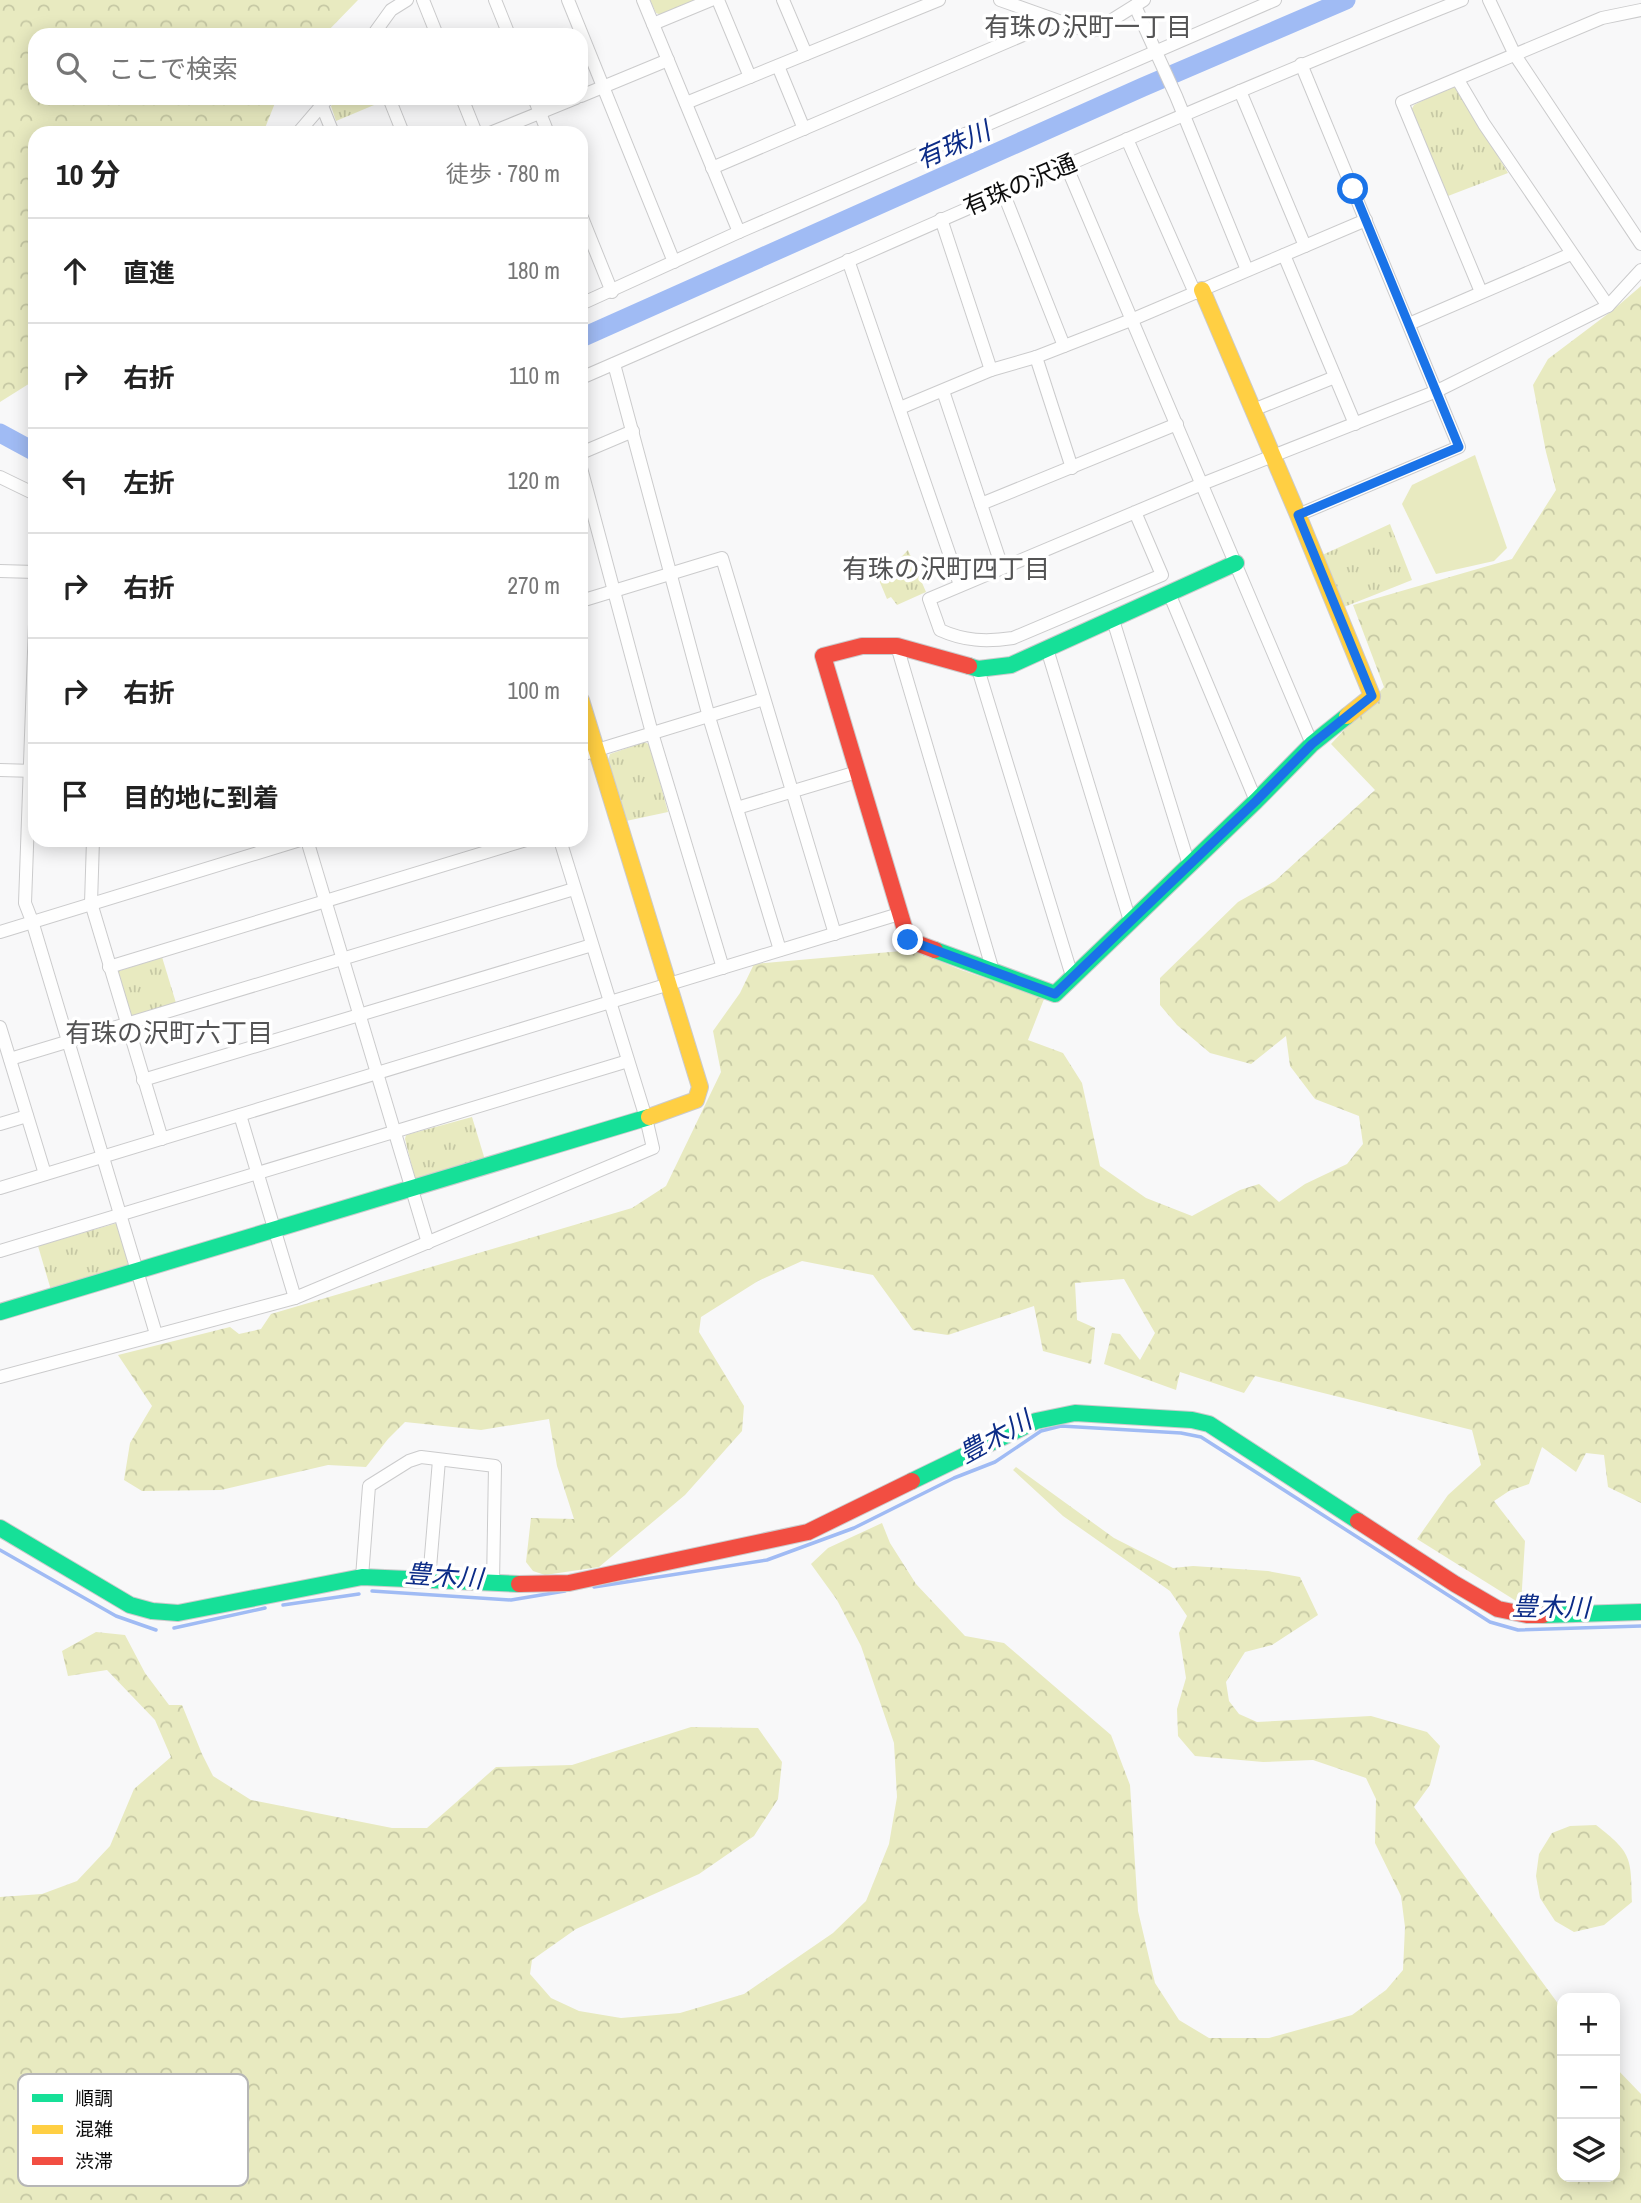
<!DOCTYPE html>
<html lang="ja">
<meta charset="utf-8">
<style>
body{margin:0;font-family:"Archivo Narrow","Noto Sans JP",sans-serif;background:#f2f2f2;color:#222}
.controls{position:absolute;right:21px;bottom:21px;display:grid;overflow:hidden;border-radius:14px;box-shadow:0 4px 18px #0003}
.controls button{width:63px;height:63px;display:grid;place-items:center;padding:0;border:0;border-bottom:2px solid #e0e0e0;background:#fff;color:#222;font:35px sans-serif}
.stop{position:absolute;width:21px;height:21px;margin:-16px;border:5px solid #1a73e8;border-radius:50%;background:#fff}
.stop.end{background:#1a73e8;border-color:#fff;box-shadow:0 2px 7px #0008}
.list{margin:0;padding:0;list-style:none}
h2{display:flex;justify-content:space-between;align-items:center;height:91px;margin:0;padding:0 28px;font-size:30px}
h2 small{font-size:23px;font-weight:400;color:#767676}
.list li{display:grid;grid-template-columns:46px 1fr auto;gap:21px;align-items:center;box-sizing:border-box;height:105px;padding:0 28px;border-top:2px solid #e0e0e0}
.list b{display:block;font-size:26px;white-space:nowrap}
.list em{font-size:23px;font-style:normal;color:#767676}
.icon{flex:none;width:38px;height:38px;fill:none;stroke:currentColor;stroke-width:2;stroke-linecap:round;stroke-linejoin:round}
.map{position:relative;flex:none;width:1641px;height:2203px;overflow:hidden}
.search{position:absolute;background:#fff;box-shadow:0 4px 18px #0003;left:28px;top:28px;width:560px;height:77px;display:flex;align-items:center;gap:18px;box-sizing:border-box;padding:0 24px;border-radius:21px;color:#767676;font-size:26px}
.panel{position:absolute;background:#fff;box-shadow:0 4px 18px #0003;left:28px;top:126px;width:560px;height:721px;border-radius:21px}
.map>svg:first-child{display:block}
</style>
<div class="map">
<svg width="1641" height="2203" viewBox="0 0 1641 2203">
<defs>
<pattern id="forest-crowns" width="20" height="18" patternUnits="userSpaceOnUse" patternTransform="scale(1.75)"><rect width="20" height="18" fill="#e8eac0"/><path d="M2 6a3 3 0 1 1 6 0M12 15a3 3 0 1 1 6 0" fill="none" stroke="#c6c8a4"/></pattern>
<pattern id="park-tufts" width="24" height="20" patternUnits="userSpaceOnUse" patternTransform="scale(1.75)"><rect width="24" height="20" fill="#e8eac0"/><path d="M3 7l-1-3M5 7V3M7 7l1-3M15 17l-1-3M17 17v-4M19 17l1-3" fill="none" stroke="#c6c8a4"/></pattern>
</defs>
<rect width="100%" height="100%" fill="#f8f8f9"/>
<g fill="url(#forest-crowns)">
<path d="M0,0H358L324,35H35V98H277L263,133H35V380L0,402Z"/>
<path d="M1641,286V1503L1608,1487L1604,1455L1586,1453L1576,1472L1542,1447L1529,1484L1509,1491L1494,1501L1525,1541L1521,1604L1417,1539L1448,1495L1481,1465L1472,1430L1255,1376L1244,1393L1180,1372L1176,1390L1104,1364L1112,1333L1120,1334L1140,1360L1155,1333L1124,1279L1075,1283L1077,1320L1095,1328L1091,1364L1043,1351L1034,1306L948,1335L913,1330L873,1275L802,1261L758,1281L701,1317L699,1332L744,1406L742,1431L685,1495L599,1567L545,1575L533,1571L526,1562L531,1518L574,1519L557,1466L549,1419L481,1430L405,1422L388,1439L366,1467L328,1465L221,1490L142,1491L124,1480L130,1443L152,1406L118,1355L230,1327L239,1334L261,1329L271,1314L632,1208L666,1186L721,1072L713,1031L740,993L754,964L913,950L961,970L1012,987L1044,999L1028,1040L1063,1053L1082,1083L1100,1166L1146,1198L1192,1216L1240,1190L1259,1184L1279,1202L1305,1184L1347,1164L1363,1144L1359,1116L1315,1099L1290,1066L1286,1036L1251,1064L1210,1053L1177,1025L1160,1005V978L1238,902L1275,881L1375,790L1331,744L1384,687L1353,605L1512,559L1556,490L1546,452L1533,385L1548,359L1613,310Z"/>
<path d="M1016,1467L1114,1538L1173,1568L1193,1566L1268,1571L1300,1577L1318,1615L1272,1645L1245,1652L1226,1682L1229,1701L1239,1714L1257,1722L1371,1716L1427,1732L1440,1746L1430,1785L1414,1807L1562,2009V2177H1615V2067L1641,2094V2203H0V1897L42,1894L77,1881L110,1846L134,1789L171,1757L155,1720L107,1670L68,1676L62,1651L96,1632L125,1635L145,1673L169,1705H182L202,1754L213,1776L251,1800L392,1828H427L496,1767L572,1765L691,1727L758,1728L782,1762L778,1799L754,1836L699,1874L576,1929L532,1960L530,1974L551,1998L579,2011L621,2018L680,2013L744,1994L833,1933L866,1901L889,1844L897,1797L894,1743L861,1646L837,1600L811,1564L828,1548L882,1523L890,1543L916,1584L965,1636L1004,1643L1111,1735L1130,1785L1138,1911L1155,1983L1179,2020L1209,2038H1269L1352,2015L1386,1990L1403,1970L1405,1927L1401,1896L1375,1843L1376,1799L1366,1778L1313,1760L1263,1762L1195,1756L1178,1736L1177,1709L1186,1678L1179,1633L1187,1616L1170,1591L1063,1516L1013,1470Z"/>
<path d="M1596,1825C1632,1853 1631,1857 1632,1902L1604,1925L1574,1932L1555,1921L1540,1898L1536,1876L1539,1854L1552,1833L1570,1826Z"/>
</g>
<g fill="url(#park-tufts)">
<path d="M650,0H697L661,15L656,13Z"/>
<path d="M1451,86L1458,89L1508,173L1448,196L1411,110L1414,105Z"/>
<path d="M337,98H385L386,100L336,121L331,106Z"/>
<path d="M1390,524L1412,580L1344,607L1320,556Z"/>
<path d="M908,550L926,592L897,605L891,597L887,599L879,580Z"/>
<path d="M645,742L650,745L668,812L626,821L608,760L610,754Z"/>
<path d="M162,957L176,1003L132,1017L128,1015L116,976L119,971Z"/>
<path d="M472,1117L485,1160L415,1179L405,1139L406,1135Z"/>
<path d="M117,1223L129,1268L51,1290L38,1246Z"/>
</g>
<path fill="#e8eac0" d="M1475,455L1507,548L1494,561L1436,574L1402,504L1412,485Z"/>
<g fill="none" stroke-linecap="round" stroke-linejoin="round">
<g stroke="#a0bbf4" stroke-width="3.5">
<path d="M0,1550L116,1616L156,1630"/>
<path d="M594,1587L767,1560L854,1528L954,1478L995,1462L1041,1431L1061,1426L1181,1433L1201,1437L1490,1622L1518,1630L1641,1626"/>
<path d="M372,1591L511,1600L565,1591"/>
<path d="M283,1605L359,1594"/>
<path d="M174,1628L265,1608"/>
</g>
<g stroke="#a0bbf4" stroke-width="19">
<path d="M581,338L1143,87L1346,0"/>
<path d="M0,433L35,452"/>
</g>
<g stroke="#cbcbcc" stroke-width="14">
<g id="street">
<path d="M423,0L437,35"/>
<path d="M495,0L509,35"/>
<path d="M568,0L674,262"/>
<path d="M643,0L739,232"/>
<path d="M718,0L750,77"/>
<path d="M783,0L806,54"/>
<path d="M1000,0L1087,31L1096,30L1144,0"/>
<path d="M1489,0L1515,55L1641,244"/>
<path d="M1135,6L1176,96L1247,270"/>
<path d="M653,24L711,0"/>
<path d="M373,35L391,10L407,0"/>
<path d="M778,66L804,129"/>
<path d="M1458,80L1484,124L1608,306"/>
<path d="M1240,91L1305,246"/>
<path d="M581,96L668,60"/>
<path d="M389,98L403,133"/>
<path d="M462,98L476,133"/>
<path d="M534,98L548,133"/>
<path d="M686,103L939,0"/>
<path d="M322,106L333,133"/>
<path d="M298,133L328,98"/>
<path d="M490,133L576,98"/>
<path d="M1127,139L1195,293"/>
<path d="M1066,165L1312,744"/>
<path d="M712,168L1056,21"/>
<path d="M1003,192L1064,346"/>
<path d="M581,215L612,292"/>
<path d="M941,219L991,370"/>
<path d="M1284,255L1355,424"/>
<path d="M848,260L960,585"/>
<path d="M1481,292L1402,102L1602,18L1641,10"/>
<path d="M581,304L739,232L1275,0"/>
<path d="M1409,324L1571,254"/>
<path d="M1036,357L1072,468"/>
<path d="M614,364L709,717L780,950"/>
<path d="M581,378C874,251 1165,118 1462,0"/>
<path d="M943,391L1002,567"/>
<path d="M900,408L991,370L1036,357L1131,320L1366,220"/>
<path d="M1253,410L1335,377"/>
<path d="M581,453L633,431"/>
<path d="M581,468L652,733L723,968"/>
<path d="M0,477L35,494"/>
<path d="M981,504L1177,424"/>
<path d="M1135,512L1162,575L1013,638C986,642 964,641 940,630L929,599L1202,484L1437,391L1608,306L1641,270"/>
<path d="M1298,515L1459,447L1301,64"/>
<path d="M0,571L35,572"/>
<path d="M1169,593L1256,801"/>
<path d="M581,601L722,558L835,934"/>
<path d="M1113,620L1189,865"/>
<path d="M35,624L25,903L32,921L156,1334"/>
<path d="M897,646L993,971"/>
<path d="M1047,649L1130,921"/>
<path d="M978,669L1072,976"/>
<path d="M581,755L764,699"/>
<path d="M0,770L35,771"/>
<path d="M737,808L857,772"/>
<path d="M93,840L91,903L162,1139"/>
<path d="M307,840L428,1243"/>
<path d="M0,932L300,840"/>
<path d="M109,967L526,840"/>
<path d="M0,1027L45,1174"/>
<path d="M10,1059L574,889"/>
<path d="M143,1080L592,945"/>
<path d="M240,1115L295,1298"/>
<path d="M0,1124L27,1116"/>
<path d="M0,1188L899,914"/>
<path d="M0,1251L628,1061"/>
<path d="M0,1377L295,1298L653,1148L646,1118L560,840"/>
<path d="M362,1577L369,1486L409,1461L421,1457L495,1466L493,1584"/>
<path d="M429,1580L439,1460"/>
</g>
</g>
<g stroke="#cbcbcc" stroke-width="18">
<g id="fast">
<path d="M969,666L978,669L1011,665L1236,563"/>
<path d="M935,950L1055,994L1256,801L1312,744L1347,716"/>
<path d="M0,1312L649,1117"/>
<path d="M912,1481L1036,1421L1075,1413L1192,1420L1209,1424L1358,1521"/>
<path d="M0,1528L130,1605L152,1611L178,1613L362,1577L519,1584"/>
<path d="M1543,1615L1641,1612"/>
</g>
</g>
<g stroke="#cbcbcc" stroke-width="18">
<g id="slow">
<path d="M1202,290L1298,515L1372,696L1347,716"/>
<path d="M581,700L700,1087L696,1100L649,1117"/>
</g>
</g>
<g stroke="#cbcbcc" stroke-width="18">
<g id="jam">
<path d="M935,950L908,940L823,656L862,646H897L969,666"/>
<path d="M1358,1521L1455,1584L1498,1609L1527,1615H1543"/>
<path d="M519,1584L569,1583L808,1532L912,1481"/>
</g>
</g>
<use href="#street" stroke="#fefefe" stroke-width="12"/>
<use href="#fast" stroke="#16e098" stroke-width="16"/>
<use href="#slow" stroke="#ffcf43" stroke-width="16"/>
<use href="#jam" stroke="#f24e42" stroke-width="16"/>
</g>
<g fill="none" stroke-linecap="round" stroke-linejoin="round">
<path stroke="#1a73e8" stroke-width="9" d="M908,940L1055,994L1256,801L1312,744L1372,696L1298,515L1459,447L1353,189"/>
</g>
<g text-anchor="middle" stroke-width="7" stroke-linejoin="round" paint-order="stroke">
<g font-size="24" fill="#0d0d0d" stroke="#fff">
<text transform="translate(1020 185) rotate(-23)" y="8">有珠の沢通</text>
</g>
<g font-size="26" fill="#535354" stroke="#fff">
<text x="1088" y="36">有珠の沢町一丁目</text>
<text x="946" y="578">有珠の沢町四丁目</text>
<text x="169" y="1042">有珠の沢町六丁目</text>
</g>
<g font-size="26" font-style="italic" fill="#0c2c87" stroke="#fff">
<text transform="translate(953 145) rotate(-24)" y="9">有珠川</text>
<text transform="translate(995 1437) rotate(-29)" y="9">豊木川</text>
<text transform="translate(444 1576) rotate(4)" y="9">豊木川</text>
<text transform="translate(1551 1607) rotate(1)" y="9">豊木川</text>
</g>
</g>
<rect x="18" y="2074" width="230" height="112" rx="10" fill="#fff" stroke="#b6b6b6" stroke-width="2"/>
<rect x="32" y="2094" width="31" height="8" fill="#16e098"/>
<rect x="32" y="2125" width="31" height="9" fill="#ffcf43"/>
<rect x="32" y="2157" width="31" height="8" fill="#f24e42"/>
<g font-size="19" fill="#0d0d0d">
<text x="75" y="2105">順調</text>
<text x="75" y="2136">混雑</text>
<text x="75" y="2168">渋滞</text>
</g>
</svg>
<div class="controls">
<button>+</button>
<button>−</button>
<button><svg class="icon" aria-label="layers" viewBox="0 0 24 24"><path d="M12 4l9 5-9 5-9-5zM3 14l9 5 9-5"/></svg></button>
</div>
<div class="stop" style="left:1353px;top:189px"></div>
<div class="stop end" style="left:908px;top:940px"></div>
<div class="search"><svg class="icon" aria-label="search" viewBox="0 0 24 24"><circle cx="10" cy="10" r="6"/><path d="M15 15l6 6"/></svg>ここで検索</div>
<section class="panel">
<h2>10 分<small>徒歩 · 780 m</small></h2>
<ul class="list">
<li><svg class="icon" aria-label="ahead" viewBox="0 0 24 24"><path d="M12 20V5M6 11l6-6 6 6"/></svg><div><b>直進</b></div><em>180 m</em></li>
<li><svg class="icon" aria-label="right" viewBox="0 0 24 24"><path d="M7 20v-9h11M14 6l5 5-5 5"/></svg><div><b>右折</b></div><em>110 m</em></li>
<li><svg class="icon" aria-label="left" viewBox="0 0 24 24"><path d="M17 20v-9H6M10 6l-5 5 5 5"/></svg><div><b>左折</b></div><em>120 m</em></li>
<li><svg class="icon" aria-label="right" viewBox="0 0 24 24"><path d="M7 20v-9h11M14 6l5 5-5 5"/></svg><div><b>右折</b></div><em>270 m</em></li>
<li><svg class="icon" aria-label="right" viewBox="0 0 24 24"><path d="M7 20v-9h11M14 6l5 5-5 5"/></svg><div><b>右折</b></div><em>100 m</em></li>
<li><svg class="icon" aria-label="arrive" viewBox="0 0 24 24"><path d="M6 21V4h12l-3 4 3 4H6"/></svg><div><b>目的地に到着</b></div></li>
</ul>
</section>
</div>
